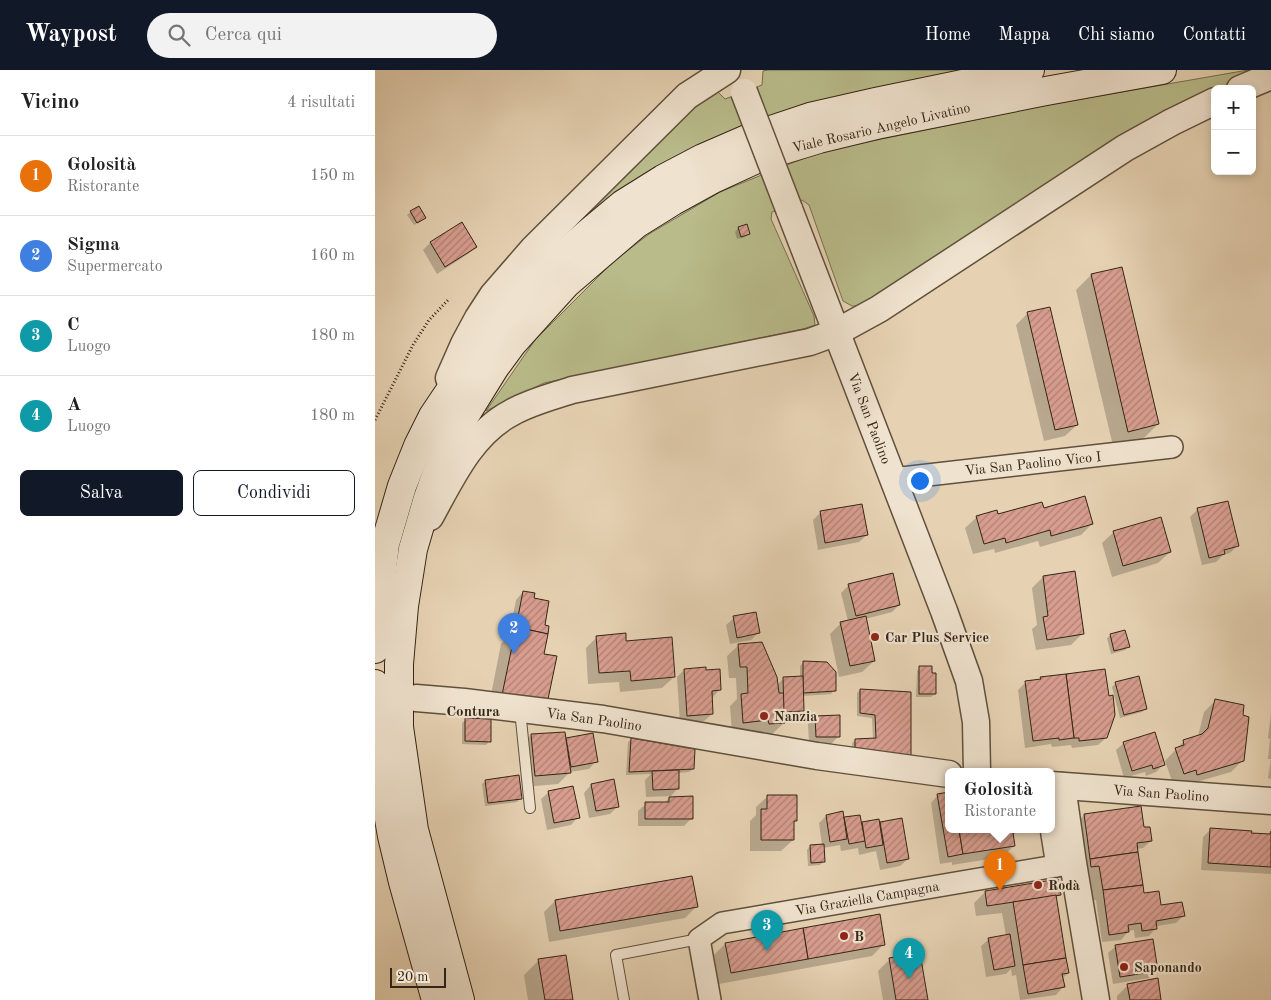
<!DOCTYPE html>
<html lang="it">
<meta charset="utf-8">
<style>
body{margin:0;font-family:"Old Standard TT",serif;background:#f2f2f2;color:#222}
.controls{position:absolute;right:15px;top:15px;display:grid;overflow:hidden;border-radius:8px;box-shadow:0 2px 8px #0003}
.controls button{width:45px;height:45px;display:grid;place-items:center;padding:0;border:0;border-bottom:1px solid #e0e0e0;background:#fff;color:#222;font:25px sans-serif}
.scale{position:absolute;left:15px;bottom:12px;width:56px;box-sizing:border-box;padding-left:5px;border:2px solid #342515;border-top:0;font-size:14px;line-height:18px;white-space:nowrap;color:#342515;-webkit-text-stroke:4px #efe2ce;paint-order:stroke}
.you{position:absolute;left:544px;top:410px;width:18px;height:18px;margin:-12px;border:4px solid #fff;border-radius:50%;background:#1a73e8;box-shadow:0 0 0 8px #1a73e833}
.badge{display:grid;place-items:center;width:32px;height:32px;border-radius:50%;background:#111827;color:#fff;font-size:16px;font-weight:700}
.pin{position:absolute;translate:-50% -41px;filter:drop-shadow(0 1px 2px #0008)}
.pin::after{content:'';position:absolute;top:26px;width:18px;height:15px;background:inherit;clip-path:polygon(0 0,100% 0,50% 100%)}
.popup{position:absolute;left:570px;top:698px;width:110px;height:65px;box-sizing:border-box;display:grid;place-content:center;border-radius:8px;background:#fff;filter:drop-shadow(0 1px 4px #0005);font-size:16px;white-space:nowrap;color:#767676}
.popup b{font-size:19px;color:#222}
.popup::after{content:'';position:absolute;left:50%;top:100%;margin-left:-10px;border:10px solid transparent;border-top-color:#fff}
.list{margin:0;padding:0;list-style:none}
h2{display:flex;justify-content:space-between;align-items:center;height:65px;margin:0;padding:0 20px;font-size:21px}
h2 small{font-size:16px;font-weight:400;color:#767676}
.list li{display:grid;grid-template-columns:32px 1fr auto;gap:15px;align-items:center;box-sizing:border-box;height:80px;padding:0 20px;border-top:1px solid #e0e0e0}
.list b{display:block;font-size:19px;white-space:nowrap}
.list p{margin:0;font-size:16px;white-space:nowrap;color:#767676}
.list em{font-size:16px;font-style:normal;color:#767676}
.actions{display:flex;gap:10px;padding:15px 20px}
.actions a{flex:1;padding:11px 0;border:1px solid #111827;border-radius:8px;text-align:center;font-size:18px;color:#111827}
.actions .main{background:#111827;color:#fff}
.icon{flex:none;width:28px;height:28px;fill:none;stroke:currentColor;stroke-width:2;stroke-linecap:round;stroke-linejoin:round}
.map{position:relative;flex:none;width:896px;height:930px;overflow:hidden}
header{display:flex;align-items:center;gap:30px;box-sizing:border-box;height:70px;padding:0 25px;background:#111827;color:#fff}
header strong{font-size:24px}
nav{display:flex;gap:28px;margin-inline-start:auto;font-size:18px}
.search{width:350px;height:45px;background:#f2f2f2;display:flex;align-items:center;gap:12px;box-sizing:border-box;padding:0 18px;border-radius:28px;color:#767676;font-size:19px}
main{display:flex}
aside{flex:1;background:#fff}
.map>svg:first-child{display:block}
</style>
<header>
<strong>Waypost</strong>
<div class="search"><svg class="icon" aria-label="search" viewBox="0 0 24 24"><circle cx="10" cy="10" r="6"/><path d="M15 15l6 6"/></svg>Cerca qui</div>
<nav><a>Home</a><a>Mappa</a><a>Chi siamo</a><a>Contatti</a></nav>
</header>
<main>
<aside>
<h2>Vicino<small>4 risultati</small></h2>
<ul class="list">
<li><span class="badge" style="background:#e8710a">1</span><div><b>Golosità</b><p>Ristorante</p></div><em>150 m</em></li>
<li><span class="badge" style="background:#3f7fe0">2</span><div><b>Sigma</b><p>Supermercato</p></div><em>160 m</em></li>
<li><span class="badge" style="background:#0f9aa8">3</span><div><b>C</b><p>Luogo</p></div><em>180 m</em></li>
<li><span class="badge" style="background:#0f9aa8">4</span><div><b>A</b><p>Luogo</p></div><em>180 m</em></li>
</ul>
<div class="actions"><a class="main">Salva</a><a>Condividi</a></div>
</aside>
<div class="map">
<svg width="896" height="930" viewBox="0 0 896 930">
<defs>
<pattern id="building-hatch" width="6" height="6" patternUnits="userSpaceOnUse" patternTransform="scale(1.25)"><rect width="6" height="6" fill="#d89d8f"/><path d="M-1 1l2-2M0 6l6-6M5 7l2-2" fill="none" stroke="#b08074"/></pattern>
</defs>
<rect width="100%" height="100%" fill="#e6d2b3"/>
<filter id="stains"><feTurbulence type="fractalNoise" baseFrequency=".004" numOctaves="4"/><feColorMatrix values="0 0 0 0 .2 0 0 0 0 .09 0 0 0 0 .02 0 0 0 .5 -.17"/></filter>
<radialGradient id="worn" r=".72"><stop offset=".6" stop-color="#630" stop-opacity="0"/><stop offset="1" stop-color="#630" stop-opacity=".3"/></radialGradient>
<g fill="#b9bb8a" stroke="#767050">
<path d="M393,0H600L430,34L376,52L323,76L148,200L311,36L341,20L350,29L387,15L388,1Z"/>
<path d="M873,0H883L843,19L486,236H477L468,231L434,135L427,130L397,142L396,149L439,246L440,255L428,259L169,313L111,341L160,270L239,191L274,164L345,122L394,102L448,81L672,35Z"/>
</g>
<g fill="#0003">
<path d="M36,142L46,151L39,155L32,145Z"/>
<path d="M371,156L374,163L370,167L362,169L360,162L363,158Z"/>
<path d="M55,173L101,177L93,184L62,204L48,180Z"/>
<path d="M746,198L783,354L768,369L738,376L701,220L716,205Z"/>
<path d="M653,243L702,355L690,366L669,371L641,255Z"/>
<path d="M668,439L717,454L706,465L665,477L663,471L620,483L619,479L598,484L590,458L602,447Z"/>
<path d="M823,439L862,476L855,483L848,485L841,492L827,495L815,447Z"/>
<path d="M446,442L492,465L484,472L443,480L438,450Z"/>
<path d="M739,462L795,482L783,493L737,507L727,473Z"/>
<path d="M699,503L707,564L696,575L661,580L657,559L662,555L657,518L668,507Z"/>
<path d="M474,515L524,535L517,542L490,549L499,591L487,602L464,607L455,564L466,553L473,551L466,523Z"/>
<path d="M148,522L158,529L168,556L167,585L113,640L126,574L134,566L141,530Z"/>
<path d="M359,548L383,563L376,570L355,574L351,555Z"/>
<path d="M736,565L753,577L750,580L736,584L732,568Z"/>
<path d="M222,567L299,607L287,618L245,622L244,612L213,614L211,578Z"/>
<path d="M364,575L402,615L409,608H425V596L428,593L459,620L456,624L427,626V641L420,648H409V653L397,664L383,665L382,661L357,663L355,636L362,629L361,608H354L352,586Z"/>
<path d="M545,597L556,604L560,624L556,627H541L542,601Z"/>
<path d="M309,600L330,602L345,619L338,627H336L337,644L329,651L305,653L302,607Z"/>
<path d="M666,608L731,668L723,675L697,678L696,675L677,677L676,674L650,678L643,620L651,612L663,611Z"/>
<path d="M741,613L771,639L767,642L745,648L737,617Z"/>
<path d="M485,620L535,688L477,684V673L480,670L498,669L497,648L482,646V623Z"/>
<path d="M840,631L868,690L856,702L811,715L809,711L798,714L790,691L809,671L823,666L829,642Z"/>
<path d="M896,643V709L893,708L896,689H893L895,669L893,668Z"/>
<path d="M441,647L464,666L456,674H434L433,654Z"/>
<path d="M91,650L115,671L111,675L87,674V653Z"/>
<path d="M217,664L221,691L214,699L195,702L183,714L148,717L145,676L156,665L190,669Z"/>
<path d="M257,669L318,699L314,702L303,703V718L296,726L271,727L270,710L276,704L251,705L253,672Z"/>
<path d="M749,673L788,695L781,702L771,706L770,702L749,708L741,680Z"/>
<path d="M111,711L146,728L142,732L110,736L107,714Z"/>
<path d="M216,715L243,736L235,744L214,748L209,723Z"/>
<path d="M174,722L203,747L196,755L172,760L166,729Z"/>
<path d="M563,725L574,760H642V761L637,766L639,776L627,787L577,795V792L565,794L556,733Z"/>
<path d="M393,726L420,750L418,753V770L406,781H375V751L381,745V737Z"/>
<path d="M294,728L317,748L309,756H263V741L271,734L289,733Z"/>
<path d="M709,745L768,759L776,771L768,778L762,779L768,825L785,836L808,846L801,853L781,856V858L774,866L760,868L759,860L753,861V862L746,870L727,872L721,830L717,831L702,753Z"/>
<path d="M451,746L468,749L484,746L486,753L503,750L504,753L526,750L533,789L525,796L505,800L501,781L484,785L483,778L466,781L465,775L448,778L449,791L445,795L433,796L432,780L435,776L447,775L444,753Z"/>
<path d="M836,759L893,765L896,762V804L826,800L828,767Z"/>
<path d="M316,807L321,837L310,848L174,872L169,842L180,831Z"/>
<path d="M610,822L684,824L681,828L693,903L687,909L688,917L681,925L645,930L641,905L637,906L636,899L631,904L611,907L606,876L614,869L631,866L627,843L601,846L599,833Z"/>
<path d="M350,874H509L497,886L344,914L339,885Z"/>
<path d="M741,876L781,901L774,908L738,914L733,883Z"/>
<path d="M515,889L552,930H508L503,901Z"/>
<path d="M164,890L197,930H153L149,905Z"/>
<path d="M753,915L785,930H742V926Z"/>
</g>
<g fill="url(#building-hatch)" stroke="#342515">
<path d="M44,136L51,148L42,153L35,141Z"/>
<path d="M87,152L102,177L70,197L55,172Z"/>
<path d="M372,154L375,164L366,167L363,157Z"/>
<path d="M747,197L784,354L753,362L716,204Z"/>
<path d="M675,237L703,355L680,360L652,242Z"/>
<path d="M710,426L718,454L676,466L675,460L631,473L630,468L609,474L601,446L622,440L623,444L667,432L669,438Z"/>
<path d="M853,431L864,476L849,480L850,484L834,488L822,438Z"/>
<path d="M487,434L493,465L450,473L445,441Z"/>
<path d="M786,447L796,482L748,496L738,461Z"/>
<path d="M700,501L709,564L672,570L668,547L673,546L668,506Z"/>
<path d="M518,503L525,535L481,546L473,514Z"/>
<path d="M148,521L160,523L159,528L174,531L170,555L174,556L173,564L141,557Z"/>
<path d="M381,542L385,563L362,568L358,546Z"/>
<path d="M491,546L500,591L475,596L465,552Z"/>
<path d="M141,557L173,564L169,584L182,586L172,634L127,625Z"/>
<path d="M750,560L755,577L739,581L735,564Z"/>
<path d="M251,563V571L297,567L300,607L256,611L255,601L224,603L221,566Z"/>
<path d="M387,572L402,607L404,623H409L410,653L394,654L393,650L368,653L366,624L373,623L372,597H365L363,574Z"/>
<path d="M428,591L452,592L461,602V621L428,623Z"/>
<path d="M544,596H557V603H561V624H544Z"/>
<path d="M331,597V600L345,599L346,620L337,621L338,644L312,646L309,599Z"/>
<path d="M730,599L734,626L738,625L740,645L732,668L704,671V668H699L691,604Z"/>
<path d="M691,604L699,668L684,670V668L658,671L650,611L666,609L665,607Z"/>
<path d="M428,606L429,641L409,642L408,607Z"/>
<path d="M764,606L772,639L749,645L740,612Z"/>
<path d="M485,619L536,622V689L480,681V669L501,668L500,645L485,643Z"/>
<path d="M840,629L869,635L868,645L874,647L869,691L822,705L821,700L809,704L800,678L809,675L808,670L827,664L833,658Z"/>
<path d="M465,645V667H441L440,646Z"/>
<path d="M90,648L116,649V672L90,671Z"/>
<path d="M190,662L196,703L160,706L156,664Z"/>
<path d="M780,662L790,695L778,699L777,695L757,701L748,672Z"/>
<path d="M218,663L223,692L196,697L191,668Z"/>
<path d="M256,668L320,679L319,699L254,702Z"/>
<path d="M304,700V719L278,720L277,701Z"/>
<path d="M144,705L147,729L113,733L110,710Z"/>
<path d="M239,709L244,737L221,741L216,714Z"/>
<path d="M198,716L205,748L179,753L173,721Z"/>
<path d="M574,722V760H584L588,784L573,787L562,724Z"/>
<path d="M392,725H422V751H419V770H386V739H392Z"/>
<path d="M318,726V749H270V732H294V727Z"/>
<path d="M766,736L769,757H775L777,771L762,773L763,782L715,789L709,744Z"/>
<path d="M468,741L472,769L455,772L451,745Z"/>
<path d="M485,745L490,771L474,774L469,747Z"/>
<path d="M527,748L534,789L512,793L505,752Z"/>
<path d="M504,749L508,775L491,778L487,752Z"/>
<path d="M835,758L877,761L876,763L895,764L896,761V797L833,793Z"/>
<path d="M584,760H643V762L638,763L640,776L588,784Z"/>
<path d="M449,774L450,792L436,793L435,775Z"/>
<path d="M763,782L768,815L728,820L724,796L716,797L715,789Z"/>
<path d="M317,806L323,837L185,861L180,830Z"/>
<path d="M683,809L686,825L612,836L610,821Z"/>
<path d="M768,815L769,823L784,821L786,835L807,832L810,846L781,851L782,859L767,861L766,853L753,855L754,862L734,865L728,820Z"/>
<path d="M681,825L691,888L648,895L638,832Z"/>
<path d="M505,844L510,875L433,889L428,858Z"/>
<path d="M428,858L433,889L356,903L350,873Z"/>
<path d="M635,864L640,896L619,900L613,868Z"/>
<path d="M778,869L783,901L745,907L740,875Z"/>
<path d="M545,883L553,930H521L514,888Z"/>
<path d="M191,885L198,930H170L163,889Z"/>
<path d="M691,888L694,903L687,904L690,917L653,924L648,895Z"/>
<path d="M783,908L786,930H755L752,914Z"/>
</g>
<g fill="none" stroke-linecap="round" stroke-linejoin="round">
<g stroke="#60503c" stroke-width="12">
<g id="service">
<path d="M145,640L155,738"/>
<path d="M249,930L241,885L324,869"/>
</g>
</g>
<g stroke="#60503c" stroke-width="24">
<g id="minor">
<path d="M518,409L797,377"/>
<path d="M676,758L682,796"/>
<path d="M335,930L324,869L347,853L698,793"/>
</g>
</g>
<g stroke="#60503c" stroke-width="29">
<g id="tertiary">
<path d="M865,19L896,6"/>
<path d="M414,139L569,541L594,611L601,652L602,702"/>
<path d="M74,308L89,274L103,248L118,225L158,179L312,26L352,0"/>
<path d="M55,447C76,409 96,364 136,343C155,332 176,327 197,320L435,272L462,262L504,239L750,78L797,52L840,31"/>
<path d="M41,628L89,632L228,649L442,686L574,704"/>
<path d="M676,715L896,731"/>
<path d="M687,716L698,793L721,930"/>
</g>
</g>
<g stroke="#342515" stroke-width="30">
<g id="secondary">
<path d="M0,579L3,532L10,474L27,416L43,376L58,346L101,282L135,239L176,196L212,164L248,134L288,109L328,88L381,65L435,47L501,32L655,0"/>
<path d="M0,614L2,658L9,720L17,766L28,812L61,930"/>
<path d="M85,930L39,760L24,657V594L29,536L38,479L53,428L67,389L81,360L120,297L137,274L192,213L261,154L298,131L338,109L388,86L444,69L506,54L671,21L787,0"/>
</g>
</g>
<path stroke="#342515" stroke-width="3" stroke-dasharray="1 2.5" stroke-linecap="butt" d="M0,350L38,275L54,250L74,229"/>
<use href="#service" stroke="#efe2ce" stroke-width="10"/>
<use href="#minor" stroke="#efe2ce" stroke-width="21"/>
<use href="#tertiary" stroke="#efe2ce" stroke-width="26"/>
<use href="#secondary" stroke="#efe2ce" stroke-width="28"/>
<g stroke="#60503c" stroke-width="29" stroke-linecap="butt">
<path id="tertiary-bridge" d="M369,22L414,139"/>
</g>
<use href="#tertiary-bridge" stroke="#efe2ce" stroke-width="26"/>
</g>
<g fill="#8f2418" stroke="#efe2ce" stroke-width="2">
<circle cx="500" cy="567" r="5"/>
<circle cx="389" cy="646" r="5"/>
<circle cx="663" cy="815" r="5"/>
<circle cx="469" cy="866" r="5"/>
<circle cx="749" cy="897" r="5"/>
</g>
<g text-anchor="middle" stroke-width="4.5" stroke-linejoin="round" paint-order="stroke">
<g font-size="14" fill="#342515" stroke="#efe2ce">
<text transform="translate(506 57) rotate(-13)" y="5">Viale Rosario Angelo Livatino</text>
<text transform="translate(495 348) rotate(69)" y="5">Via San Paolino</text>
<text transform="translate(658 393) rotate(-6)" y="5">Via San Paolino Vico I</text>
<text transform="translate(219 649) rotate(8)" y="5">Via San Paolino</text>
<text transform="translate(786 723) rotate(4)" y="5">Via San Paolino</text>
<text transform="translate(492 828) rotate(-10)" y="5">Via Graziella Campagna</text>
</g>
<g font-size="14" font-weight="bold" fill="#342515" stroke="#efe2ce" text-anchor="start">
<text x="510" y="572">Car Plus Service</text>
<text x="399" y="651">Nanzia</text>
<text x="673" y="820">Rodà</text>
<text x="479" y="871">B</text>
<text x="759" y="902">Saponando</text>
</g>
<g font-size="15" font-weight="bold" fill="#342515" stroke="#efe2ce">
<text x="98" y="646">Contura</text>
</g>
</g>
<rect width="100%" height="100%" filter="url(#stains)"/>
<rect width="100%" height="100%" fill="url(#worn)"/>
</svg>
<div class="controls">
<button>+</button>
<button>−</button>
</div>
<div class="scale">20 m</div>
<div class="you"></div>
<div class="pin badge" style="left:625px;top:821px;background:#e8710a">1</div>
<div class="popup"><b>Golosità</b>Ristorante</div>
<div class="pin badge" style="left:139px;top:584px;background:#3f7fe0">2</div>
<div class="pin badge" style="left:392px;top:881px;background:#0f9aa8">3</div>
<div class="pin badge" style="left:534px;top:909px;background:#0f9aa8">4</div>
</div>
</main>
